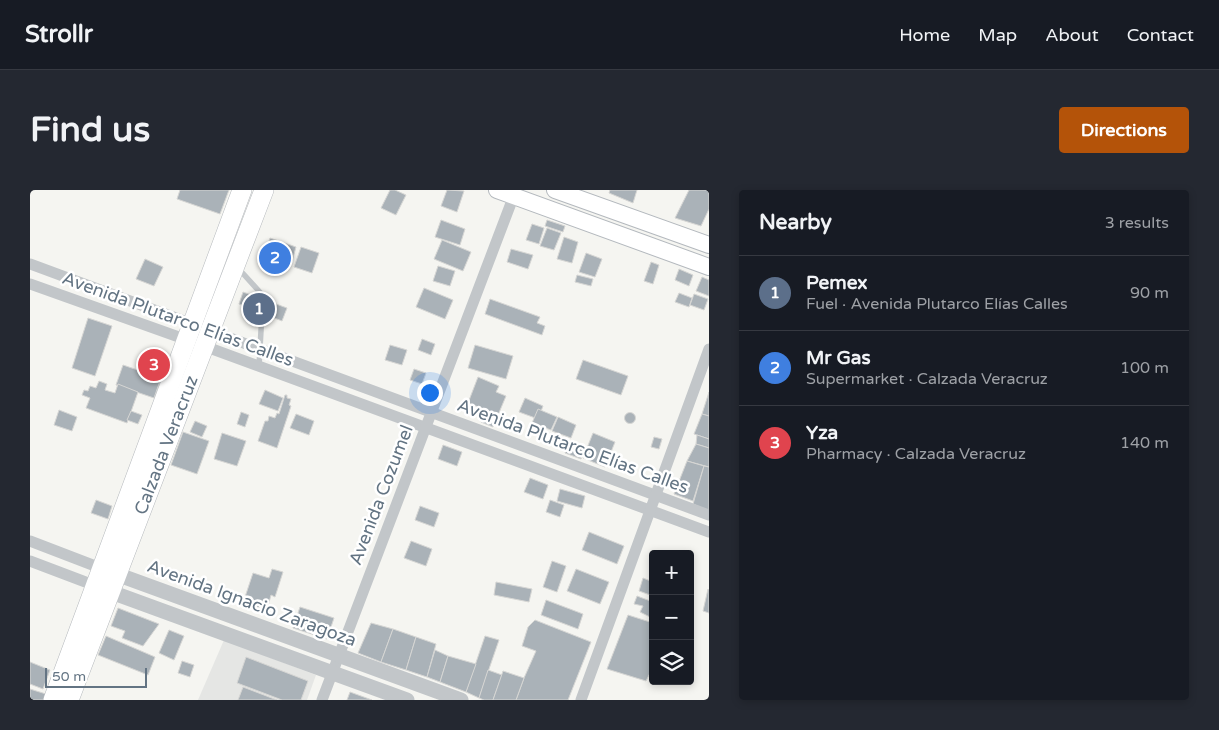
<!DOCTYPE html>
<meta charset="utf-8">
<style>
body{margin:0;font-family:"Varela Round",sans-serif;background:#242831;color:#f1f3f6}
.controls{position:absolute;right:15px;bottom:15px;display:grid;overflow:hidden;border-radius:5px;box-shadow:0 2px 8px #0003}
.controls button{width:45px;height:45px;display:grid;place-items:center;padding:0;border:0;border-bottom:1px solid #363941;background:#171b24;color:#f1f3f6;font:25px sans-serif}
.scale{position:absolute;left:15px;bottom:12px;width:102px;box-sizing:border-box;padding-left:5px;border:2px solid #637483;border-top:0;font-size:14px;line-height:18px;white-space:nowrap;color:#637483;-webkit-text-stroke:4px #fff;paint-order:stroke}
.you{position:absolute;left:399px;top:202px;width:18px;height:18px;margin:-12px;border:4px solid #fff;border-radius:50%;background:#1a73e8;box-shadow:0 0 0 8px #1a73e833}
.badge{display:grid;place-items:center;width:32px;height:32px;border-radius:50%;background:#b45309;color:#fff;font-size:16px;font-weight:700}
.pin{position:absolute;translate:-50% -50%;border:2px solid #fff;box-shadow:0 1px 5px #0006}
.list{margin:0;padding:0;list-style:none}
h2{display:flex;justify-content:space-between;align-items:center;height:65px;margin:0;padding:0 20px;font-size:21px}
h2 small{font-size:16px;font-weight:400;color:#9ea1a6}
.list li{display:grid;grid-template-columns:32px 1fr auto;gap:15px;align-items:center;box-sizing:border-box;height:75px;padding:0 20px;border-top:1px solid #363941}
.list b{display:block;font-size:19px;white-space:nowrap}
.list p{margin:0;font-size:16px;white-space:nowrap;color:#9ea1a6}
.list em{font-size:16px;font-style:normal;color:#9ea1a6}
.icon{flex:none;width:28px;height:28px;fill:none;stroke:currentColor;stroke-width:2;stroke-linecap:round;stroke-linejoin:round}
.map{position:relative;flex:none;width:679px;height:510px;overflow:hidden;border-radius:5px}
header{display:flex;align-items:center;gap:30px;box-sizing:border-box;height:70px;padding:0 25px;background:#171b24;border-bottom:1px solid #363941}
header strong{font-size:24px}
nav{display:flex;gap:28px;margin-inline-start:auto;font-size:18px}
.intro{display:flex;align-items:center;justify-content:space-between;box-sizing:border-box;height:120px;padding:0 30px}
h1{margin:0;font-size:35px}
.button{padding:12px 22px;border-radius:5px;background:#b45309;color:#fff;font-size:18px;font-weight:700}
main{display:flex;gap:30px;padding:0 30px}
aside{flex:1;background:#171b24;border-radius:5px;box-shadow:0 2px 8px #0003}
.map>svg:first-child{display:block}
</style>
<header>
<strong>Strollr</strong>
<nav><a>Home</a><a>Map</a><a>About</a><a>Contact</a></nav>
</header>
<div class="intro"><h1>Find us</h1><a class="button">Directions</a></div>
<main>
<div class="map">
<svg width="679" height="510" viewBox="0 0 679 510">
<rect width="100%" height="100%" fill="#f5f5f1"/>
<path fill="#e5e6e4" d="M194,450L286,485L277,510H168Z"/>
<g fill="#aab2b8" stroke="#d6d6d4">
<path d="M150,0H199L190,24L147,9Z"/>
<path d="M360,0H365L376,5L366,25L351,18Z"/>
<path d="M417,0L434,1L427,22L411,16Z"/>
<path d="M580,0H607L603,13L579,3Z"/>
<path d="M659,0H679V19L671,36L645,28Z"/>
<path d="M411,30L435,39L430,55L405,47Z"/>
<path d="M517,30L535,36L533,42L515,36Z"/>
<path d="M502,34L514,38L509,54L496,50Z"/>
<path d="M517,38L531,43L524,60L510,56Z"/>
<path d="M534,47L548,52L542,73L527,69Z"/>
<path d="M240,48L266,57L261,75L234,67Z"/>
<path d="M412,50L441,62L433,81L404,69Z"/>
<path d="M271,57L289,63L282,83L264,77Z"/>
<path d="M481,59L503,65L498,79L477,72Z"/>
<path d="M556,63L572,69L565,87L549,82Z"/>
<path d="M115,69L133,77L124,96L106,89Z"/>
<path d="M621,72L629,75L623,94L614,91Z"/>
<path d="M408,76L425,81L420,96L403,91Z"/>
<path d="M649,79L663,85L659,96L645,90Z"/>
<path d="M547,85L563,89L561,96L545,92Z"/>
<path d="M672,87L679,90V106L666,101Z"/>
<path d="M394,98L423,110L415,129L386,117Z"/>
<path d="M213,102L257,118L252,131L209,114Z"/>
<path d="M649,103L662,108L659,117L645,112Z"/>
<path d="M664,104L678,109L674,120L660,115Z"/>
<path d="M460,109L510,127L507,133L515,136L512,145L455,124Z"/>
<path d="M58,128L82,136L65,186L42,178Z"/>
<path d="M392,149L405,154L401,165L388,160Z"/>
<path d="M360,155L377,160L372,175L355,170Z"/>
<path d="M445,155L483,166L476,189L438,178Z"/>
<path d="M553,170L598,186L591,205L546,189Z"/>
<path d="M93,175L131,188L124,208L86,195Z"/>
<path d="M384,179L396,183L392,194L380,190Z"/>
<path d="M448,187L469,196L466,202L476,206L463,237L451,232L456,220L438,213Z"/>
<path d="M69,191L77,194L75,200L85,203L88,194L108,202L97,233L56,218L60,208L52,205L54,200L58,201L60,196L66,198Z"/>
<path d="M235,200L253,208L248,221L229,214Z"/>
<path d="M679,202V226L672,224Z"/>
<path d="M255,205H257V208L261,209L259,215L261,216L247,258L228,251L235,231H238L239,226L245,228L247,223L249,224Z"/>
<path d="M495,208L513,216L508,229L489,222Z"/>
<path d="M508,219L527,227L521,240L502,233Z"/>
<path d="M29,220L47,227L42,241L24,235Z"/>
<path d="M101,221L112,225L108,234L97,230Z"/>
<path d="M211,222L219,225L215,237L207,234Z"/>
<circle cx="600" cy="228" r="5.5"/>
<path d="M266,224L284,231L279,245L260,238Z"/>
<path d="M672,224L679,226V249L664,244Z"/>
<path d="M528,227L546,235L541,248L522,241Z"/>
<path d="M165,231L177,236L172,247L160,242Z"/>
<path d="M153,242L179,251L167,284L141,275Z"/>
<path d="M192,243L216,251L207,276L184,269Z"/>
<path d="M563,243L585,252L575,277L553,268Z"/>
<path d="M667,245L679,249V258L666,254Z"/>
<path d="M624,247L632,249L629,259L621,257Z"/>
<path d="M540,251L556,256L551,269L535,263Z"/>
<path d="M666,254L679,258V277L657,271Z"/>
<path d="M413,255L432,262L427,276L408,269Z"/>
<path d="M657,271L674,276L663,311L644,304Z"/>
<path d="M674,276L679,277V321L663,314Z"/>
<path d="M500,288L518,295L513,309L494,302Z"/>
<path d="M530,299L555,306L552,318L527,311Z"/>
<path d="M66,310L82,316L78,329L61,323Z"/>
<path d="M520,310L534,315L530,327L516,322Z"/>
<path d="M390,316L409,323L404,337L385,330Z"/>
<path d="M559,342L594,356L587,374L552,360Z"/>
<path d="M381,351L402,359L396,376L374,368Z"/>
<path d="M522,371L536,376L527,402L513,397Z"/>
<path d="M242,379L253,382L245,407L241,405L237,420L213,413L223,383L239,388Z"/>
<path d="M546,379L579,392L570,414L537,401Z"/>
<path d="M613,388L623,392V406L609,401Z"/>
<path d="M466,392L502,399L499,412L464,405Z"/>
<path d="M678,399L679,400V423L673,421Z"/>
<path d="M607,406L623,412V431L621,430L622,428L610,422L613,416L604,414Z"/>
<path d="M516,410L553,424L548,439L511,425Z"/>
<path d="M270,417L304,428L297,449L263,438Z"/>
<path d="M88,418L129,434L113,456L92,448L95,441L81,436Z"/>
<path d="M598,425L623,433V477L616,491L577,479Z"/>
<path d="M505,430L561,452L538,510H486L494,488L506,461L492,456L498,437Z"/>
<path d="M341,433L363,439L351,472L328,463Z"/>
<path d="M363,439L386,447L376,480L351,472Z"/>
<path d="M139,440L154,446L144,470L129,463Z"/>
<path d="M76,446L125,467L118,485L68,465Z"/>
<path d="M455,446L469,450L449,508L436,502Z"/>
<path d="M386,447L406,454L397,487L376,480Z"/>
<path d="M405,460L418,466L410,492L397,487Z"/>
<path d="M418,466L446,474L436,502L410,492Z"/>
<path d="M216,467L278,491L271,510H252L207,493Z"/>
<path d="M152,471L164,475L160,487L148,483Z"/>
<path d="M0,472L20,480L13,499L0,494Z"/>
<path d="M458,480L472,485L463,510H454L449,508Z"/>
<path d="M473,481L494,488L486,510H463Z"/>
<path d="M213,497L247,510H208Z"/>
<path d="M0,499L16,504L14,510H0Z"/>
<path d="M320,502L342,510H317Z"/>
</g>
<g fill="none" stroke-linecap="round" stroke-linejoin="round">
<g stroke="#b4b9be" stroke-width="18">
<g id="secondary">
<path d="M467,0L679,77"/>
<path d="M525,0L679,55"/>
</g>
</g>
<g stroke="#b5b9bd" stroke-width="20">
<g id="primary">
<path d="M23,510L212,0"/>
<path d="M39,510L234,0"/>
</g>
</g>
<g stroke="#c2c6c9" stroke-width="5.5">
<path d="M208,78L237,110"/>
<path d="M229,176L232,123"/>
</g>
<g stroke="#c2c6c9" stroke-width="11">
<path d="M0,74L679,325"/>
<path d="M0,94L174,156L679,342"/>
<path d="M0,351L73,379"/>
<path d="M0,371L66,396"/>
<path d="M292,510L486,0"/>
<path d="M551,510L679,159"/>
</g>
<g stroke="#c2c6c9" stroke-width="15">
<path d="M78,381L431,510"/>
<path d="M70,398L377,510"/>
</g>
<use href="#secondary" stroke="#fff" stroke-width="16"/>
<use href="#primary" stroke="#fff" stroke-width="19"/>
</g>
<g text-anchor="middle" stroke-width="5" stroke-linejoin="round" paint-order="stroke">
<g font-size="18" fill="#637483" stroke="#fff">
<text transform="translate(148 129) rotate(20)" y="6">Avenida Plutarco Elías Calles</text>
<text transform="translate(136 255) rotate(-69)" y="6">Calzada Veracruz</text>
<text transform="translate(543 256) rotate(20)" y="6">Avenida Plutarco Elías Calles</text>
<text transform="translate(351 305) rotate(-69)" y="6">Avenida Cozumel</text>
<text transform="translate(222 413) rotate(20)" y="6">Avenida Ignacio Zaragoza</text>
</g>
</g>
</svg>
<div class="controls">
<button>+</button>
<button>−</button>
<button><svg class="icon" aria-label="layers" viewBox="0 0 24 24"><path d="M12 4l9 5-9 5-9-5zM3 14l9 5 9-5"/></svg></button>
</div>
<div class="scale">50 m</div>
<div class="you"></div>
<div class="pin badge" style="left:229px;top:119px;background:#5c6f8a">1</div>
<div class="pin badge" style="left:245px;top:68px;background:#3f7fe0">2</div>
<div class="pin badge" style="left:124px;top:175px;background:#e0444e">3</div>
</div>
<aside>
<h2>Nearby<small>3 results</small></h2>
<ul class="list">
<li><span class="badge" style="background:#5c6f8a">1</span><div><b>Pemex</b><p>Fuel · Avenida Plutarco Elías Calles</p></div><em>90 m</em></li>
<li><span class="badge" style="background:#3f7fe0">2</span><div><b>Mr Gas</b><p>Supermarket · Calzada Veracruz</p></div><em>100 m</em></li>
<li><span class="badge" style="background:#e0444e">3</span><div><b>Yza</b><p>Pharmacy · Calzada Veracruz</p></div><em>140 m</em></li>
</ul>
</aside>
</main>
